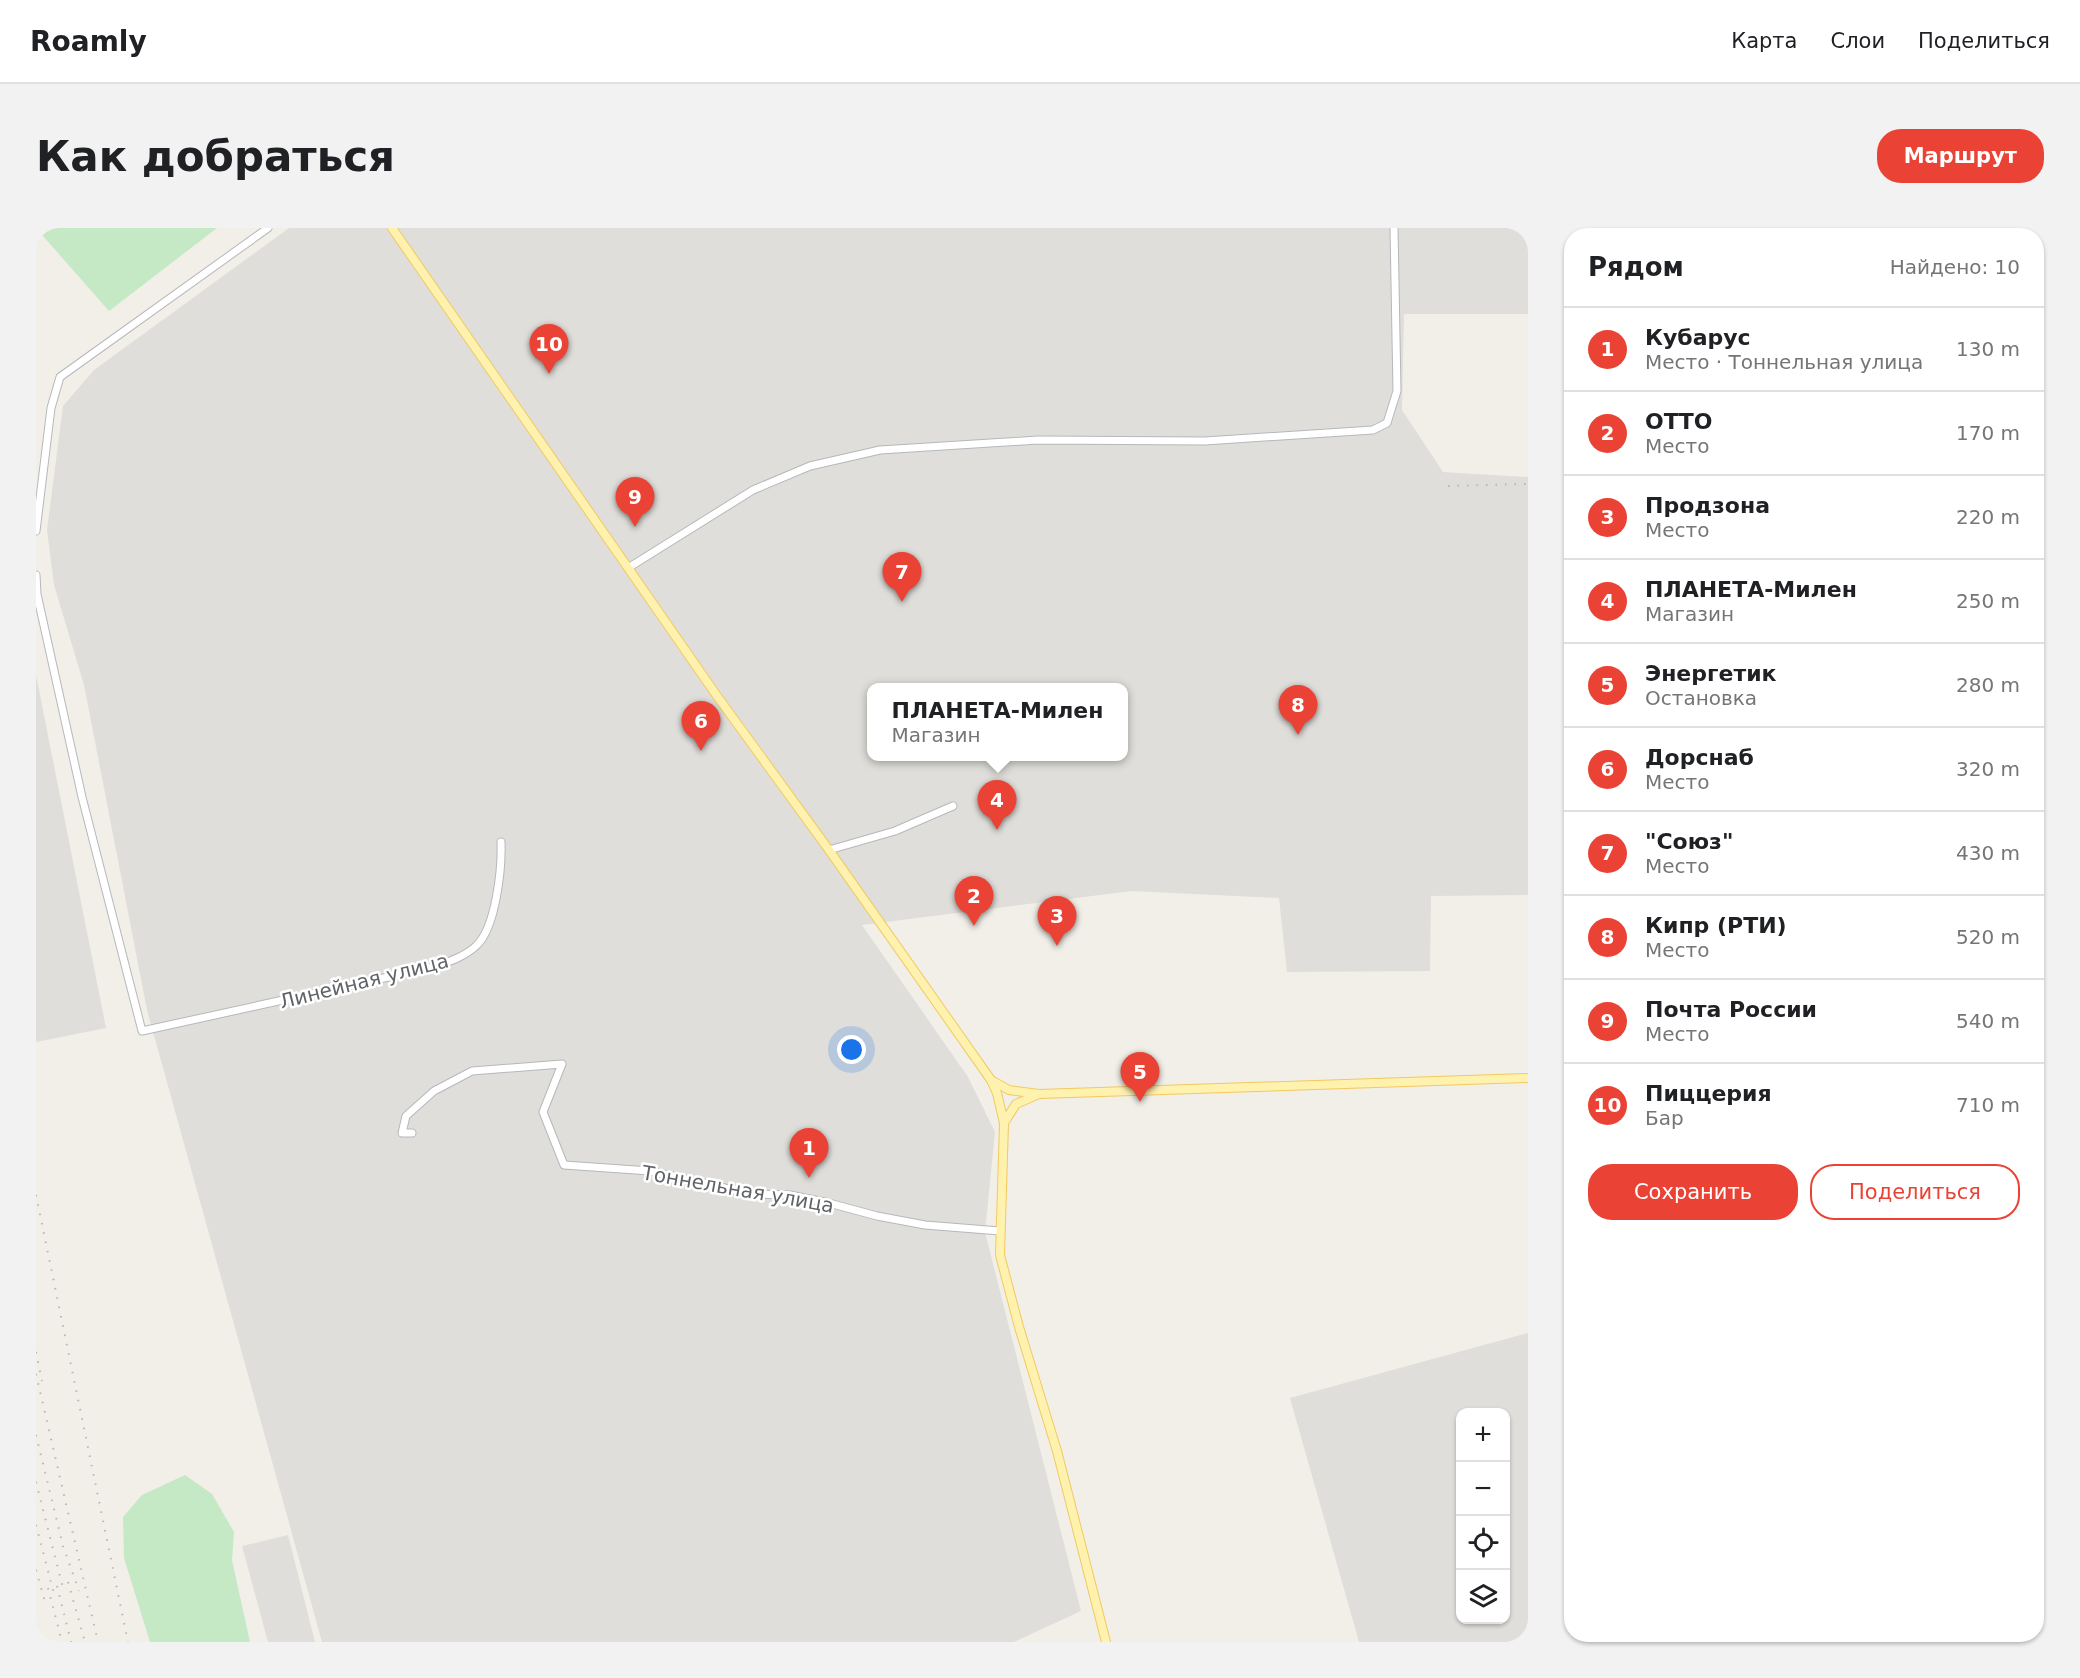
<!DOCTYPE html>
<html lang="ru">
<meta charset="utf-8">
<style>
body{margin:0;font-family:"DejaVu Sans",sans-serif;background:#f2f2f2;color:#202124}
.controls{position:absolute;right:18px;bottom:18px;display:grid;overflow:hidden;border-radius:12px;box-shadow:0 2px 4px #0004}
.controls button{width:54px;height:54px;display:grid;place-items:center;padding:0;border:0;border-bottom:2px solid #e0e0e0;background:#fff;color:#202124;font:30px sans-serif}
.you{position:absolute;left:816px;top:822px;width:21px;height:21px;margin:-15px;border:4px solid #fff;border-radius:50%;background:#1a73e8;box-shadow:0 0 0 9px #1a73e833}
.badge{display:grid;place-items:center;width:39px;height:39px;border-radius:50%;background:#ea4335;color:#fff;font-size:20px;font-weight:700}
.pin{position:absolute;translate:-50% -50px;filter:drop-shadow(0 2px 3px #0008)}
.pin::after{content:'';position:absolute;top:32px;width:21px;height:18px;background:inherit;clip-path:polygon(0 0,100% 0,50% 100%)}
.popup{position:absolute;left:831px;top:455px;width:261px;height:78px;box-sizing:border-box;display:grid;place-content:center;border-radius:12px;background:#fff;filter:drop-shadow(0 2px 4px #0005);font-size:20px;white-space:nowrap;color:#757577}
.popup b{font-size:22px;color:#202124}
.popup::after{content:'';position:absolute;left:50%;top:100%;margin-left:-12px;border:12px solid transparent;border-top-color:#fff}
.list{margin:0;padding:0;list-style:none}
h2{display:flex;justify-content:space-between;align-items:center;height:78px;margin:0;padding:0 24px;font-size:26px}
h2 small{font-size:20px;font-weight:400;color:#757577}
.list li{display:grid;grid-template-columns:39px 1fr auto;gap:18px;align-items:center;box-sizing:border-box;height:84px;padding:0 24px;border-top:2px solid #e0e0e0}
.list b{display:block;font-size:22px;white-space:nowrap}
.list p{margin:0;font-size:20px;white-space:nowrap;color:#757577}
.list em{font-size:20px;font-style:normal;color:#757577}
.actions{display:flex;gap:12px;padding:18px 24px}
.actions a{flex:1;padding:14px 0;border:2px solid #ea4335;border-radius:24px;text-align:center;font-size:21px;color:#ea4335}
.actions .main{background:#ea4335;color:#fff}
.icon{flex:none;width:33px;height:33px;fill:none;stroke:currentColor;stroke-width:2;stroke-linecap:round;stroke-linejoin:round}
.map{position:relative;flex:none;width:1492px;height:1414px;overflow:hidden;border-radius:24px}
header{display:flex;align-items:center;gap:36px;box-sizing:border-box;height:84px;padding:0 30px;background:#fff;border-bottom:2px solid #e0e0e0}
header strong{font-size:28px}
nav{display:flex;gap:33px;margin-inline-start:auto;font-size:21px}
.intro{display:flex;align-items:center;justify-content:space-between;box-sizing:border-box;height:144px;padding:0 36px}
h1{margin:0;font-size:42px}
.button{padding:15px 27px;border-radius:24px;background:#ea4335;color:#fff;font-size:21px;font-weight:700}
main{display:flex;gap:36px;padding:0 36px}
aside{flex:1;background:#fff;border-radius:24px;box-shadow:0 2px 4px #0004}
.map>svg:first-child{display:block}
</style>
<header>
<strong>Roamly</strong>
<nav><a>Карта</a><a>Слои</a><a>Поделиться</a></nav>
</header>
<div class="intro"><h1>Как добраться</h1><a class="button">Маршрут</a></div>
<main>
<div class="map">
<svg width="1492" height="1414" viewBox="0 0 1492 1414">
<rect width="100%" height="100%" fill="#f1efe8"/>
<g fill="#e0deda" fill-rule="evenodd">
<path d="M253,0H1492V86H1368L1366,182L1407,244L1492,249V667L1395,668L1394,743L1251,744L1243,670L1096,663L826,697L932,849L959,904L949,1004L1045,1383L978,1414H286L111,782L48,457L18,357L11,302L27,178L58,142ZM835,460H1087V528H835Z"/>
<path d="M0,447L70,800L0,814Z"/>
<path d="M1492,1105V1414H1323L1254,1170ZM1424,1184H1470V1392H1424Z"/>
<path d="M252,1307L279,1414H232L206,1318Z"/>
</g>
<g fill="#c5e8c5">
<path d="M0,0H181L73,83Z"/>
<path d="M149,1247L176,1266L198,1304L196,1332L214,1414H114L88,1330L87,1289L106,1267Z"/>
</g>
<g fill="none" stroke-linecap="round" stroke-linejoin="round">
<g stroke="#b5b8bc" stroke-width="9">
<g id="minor">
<path d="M0,303L15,180L24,149L232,0"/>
<path d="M592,340L717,262L774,238L844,222L1002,212L1169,213L1337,202L1351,195L1361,163L1358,0"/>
<path d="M0,347L1,366L46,569L106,803L398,739C412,734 428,729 440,718C460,700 466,640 465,614"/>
<path d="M793,622L859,603L917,578"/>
<path d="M376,905H366L370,888L398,863L436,843L526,836L507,884L528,937L614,943L715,966L754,967L793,975L841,988L889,997L964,1003"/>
</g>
</g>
<g stroke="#f2c960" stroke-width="10">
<g id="major">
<path d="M356,0L681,468L793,622L955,852L961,865L968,895"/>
<path d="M955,852L973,862L1003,866L1492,850"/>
<path d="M1003,866L980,876L968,895L964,1027L983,1099L1021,1223L1070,1414"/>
</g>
</g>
<use href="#minor" stroke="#fff" stroke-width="7"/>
<use href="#major" stroke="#fff2af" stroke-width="8"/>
<g stroke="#b6b7b8" stroke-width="2" stroke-dasharray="1.5 8" stroke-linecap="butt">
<path d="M1412,258L1492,256"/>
<path d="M0,967L92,1414"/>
<path d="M0,1124L6,1153"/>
<path d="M0,1146L62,1414"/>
<path d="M0,1207L27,1318L43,1363"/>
<path d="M0,1254L28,1364"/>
<path d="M0,1297L18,1366"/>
<path d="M0,1342L9,1374"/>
<path d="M32,1354L49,1414"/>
<path d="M21,1358L35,1414"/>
<path d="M12,1360L26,1414"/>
<path d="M0,1397L5,1414"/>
</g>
</g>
<g text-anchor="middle" stroke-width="5" stroke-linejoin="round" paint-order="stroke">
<g font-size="20" fill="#5f6368" stroke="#fff">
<text transform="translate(328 753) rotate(-14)" y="7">Линейная улица</text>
<text transform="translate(702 961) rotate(10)" y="7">Тоннельная улица</text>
</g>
</g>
</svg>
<div class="controls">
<button>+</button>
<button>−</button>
<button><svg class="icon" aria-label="locate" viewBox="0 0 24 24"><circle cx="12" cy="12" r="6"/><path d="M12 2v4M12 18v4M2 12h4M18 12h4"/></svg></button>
<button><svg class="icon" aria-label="layers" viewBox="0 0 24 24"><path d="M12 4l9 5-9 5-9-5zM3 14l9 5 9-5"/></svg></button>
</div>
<div class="you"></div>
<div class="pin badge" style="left:773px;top:950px">1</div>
<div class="pin badge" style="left:938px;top:698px">2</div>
<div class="pin badge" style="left:1021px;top:718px">3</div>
<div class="pin badge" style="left:961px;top:602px">4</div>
<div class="popup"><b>ПЛАНЕТА-Милен</b>Магазин</div>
<div class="pin badge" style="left:1104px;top:874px">5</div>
<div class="pin badge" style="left:665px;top:523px">6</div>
<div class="pin badge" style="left:866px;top:374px">7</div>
<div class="pin badge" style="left:1262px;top:507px">8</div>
<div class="pin badge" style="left:599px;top:299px">9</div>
<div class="pin badge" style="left:513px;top:146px">10</div>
</div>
<aside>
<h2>Рядом<small>Найдено: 10</small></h2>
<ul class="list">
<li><span class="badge">1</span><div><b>Кубарус</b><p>Место · Тоннельная улица</p></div><em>130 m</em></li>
<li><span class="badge">2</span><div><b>ОТТО</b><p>Место</p></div><em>170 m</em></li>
<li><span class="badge">3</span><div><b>Продзона</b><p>Место</p></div><em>220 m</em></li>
<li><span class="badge">4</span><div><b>ПЛАНЕТА-Милен</b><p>Магазин</p></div><em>250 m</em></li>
<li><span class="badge">5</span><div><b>Энергетик</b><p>Остановка</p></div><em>280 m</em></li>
<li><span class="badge">6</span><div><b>Дорснаб</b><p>Место</p></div><em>320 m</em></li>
<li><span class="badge">7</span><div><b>&quot;Союз&quot;</b><p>Место</p></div><em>430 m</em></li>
<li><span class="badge">8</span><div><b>Кипр (РТИ)</b><p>Место</p></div><em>520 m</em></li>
<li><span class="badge">9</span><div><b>Почта России</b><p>Место</p></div><em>540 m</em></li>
<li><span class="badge">10</span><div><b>Пиццерия</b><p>Бар</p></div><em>710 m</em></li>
</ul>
<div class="actions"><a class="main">Сохранить</a><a>Поделиться</a></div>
</aside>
</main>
